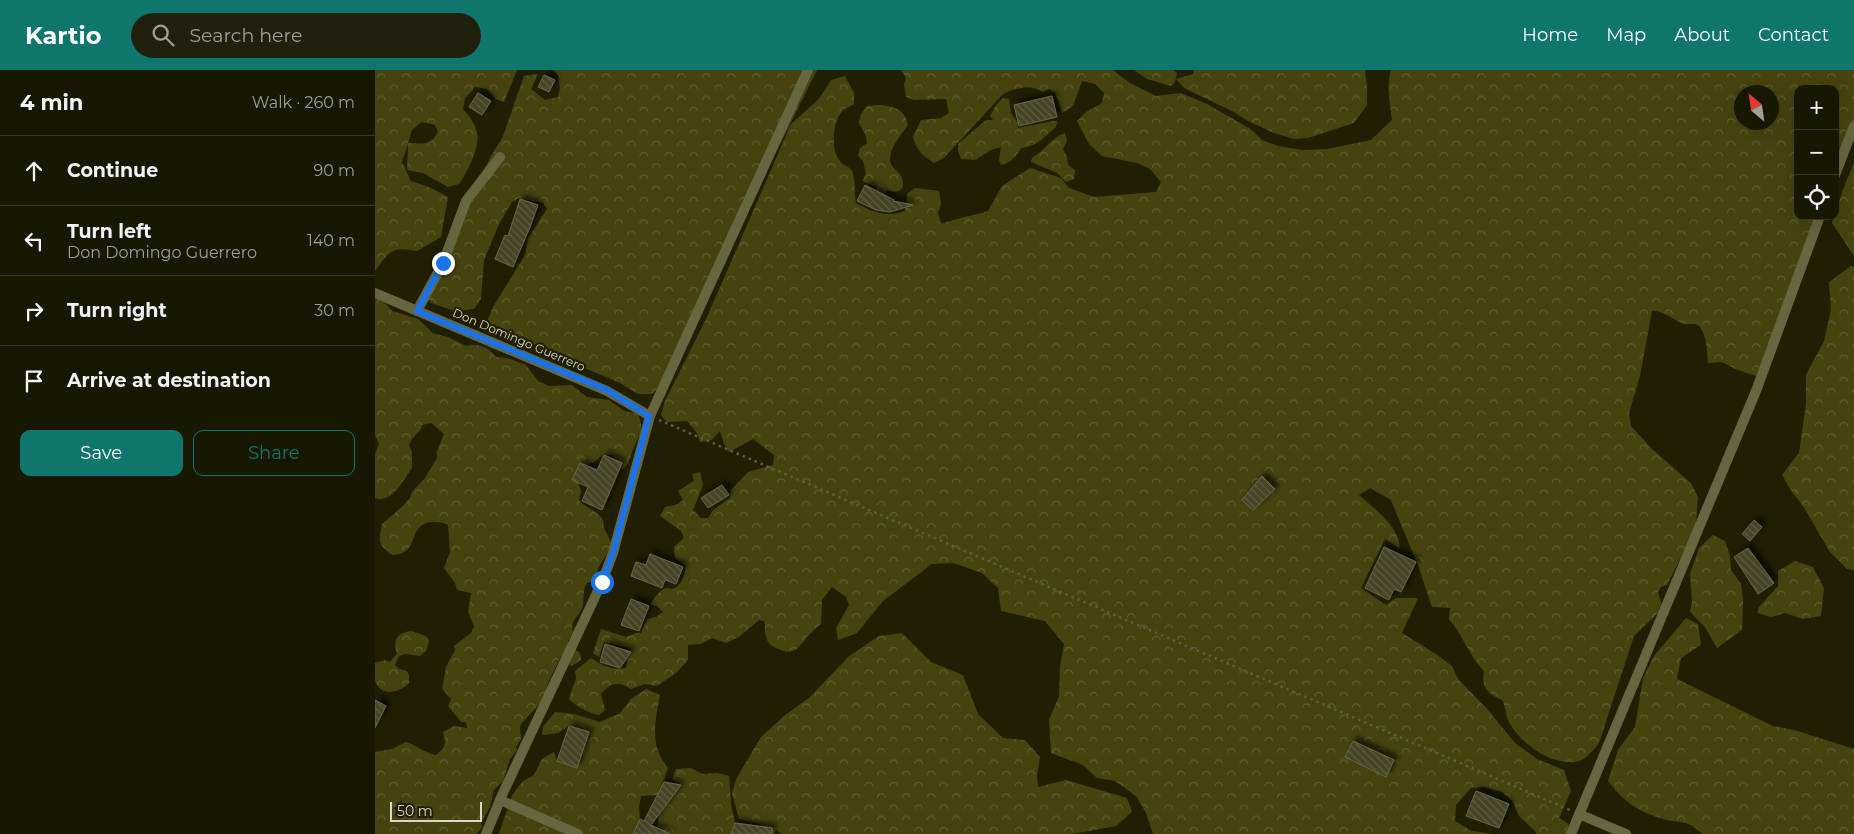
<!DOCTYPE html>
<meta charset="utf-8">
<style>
body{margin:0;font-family:Montserrat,sans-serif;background:#21200c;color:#f1f3f6}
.controls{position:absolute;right:15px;top:15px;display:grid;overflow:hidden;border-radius:10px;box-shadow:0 5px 20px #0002}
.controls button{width:45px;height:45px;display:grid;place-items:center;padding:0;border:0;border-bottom:1px solid #363624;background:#181702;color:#f1f3f6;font:25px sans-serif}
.compass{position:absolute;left:1359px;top:15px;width:45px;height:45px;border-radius:50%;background:#181702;box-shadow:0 5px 20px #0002;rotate:331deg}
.scale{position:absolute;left:15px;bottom:12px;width:92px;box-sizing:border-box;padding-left:5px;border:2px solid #d7d8c7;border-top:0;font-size:14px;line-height:18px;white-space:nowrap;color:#d7d8c7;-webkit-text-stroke:4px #201f03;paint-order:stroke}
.stop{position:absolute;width:15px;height:15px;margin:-11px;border:4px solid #1a73e8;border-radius:50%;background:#fff}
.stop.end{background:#1a73e8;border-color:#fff;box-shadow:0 1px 5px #0008}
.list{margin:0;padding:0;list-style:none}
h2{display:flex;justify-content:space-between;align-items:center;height:65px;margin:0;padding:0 20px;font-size:21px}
h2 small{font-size:16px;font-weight:400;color:#9f9f99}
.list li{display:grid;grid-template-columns:32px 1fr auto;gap:15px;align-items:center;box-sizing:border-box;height:70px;padding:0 20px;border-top:1px solid #363624}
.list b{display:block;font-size:19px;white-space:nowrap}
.list p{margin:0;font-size:16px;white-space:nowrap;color:#9f9f99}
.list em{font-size:16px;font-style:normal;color:#9f9f99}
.actions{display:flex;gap:10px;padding:15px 20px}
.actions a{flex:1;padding:11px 0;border:1px solid #0f766e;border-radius:10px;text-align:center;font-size:18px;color:#0f766e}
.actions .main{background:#0f766e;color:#fff}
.icon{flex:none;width:28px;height:28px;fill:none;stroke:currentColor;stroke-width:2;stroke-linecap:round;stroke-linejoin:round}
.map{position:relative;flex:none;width:1479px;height:764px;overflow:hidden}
header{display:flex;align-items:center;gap:30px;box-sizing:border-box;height:70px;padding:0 25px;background:#0f766e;color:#fff}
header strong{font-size:24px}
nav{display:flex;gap:28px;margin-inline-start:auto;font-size:18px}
.search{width:350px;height:45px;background:#21200c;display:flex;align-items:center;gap:12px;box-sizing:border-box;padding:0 18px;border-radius:28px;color:#9f9f99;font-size:19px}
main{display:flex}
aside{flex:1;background:#181702}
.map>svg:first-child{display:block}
</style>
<header>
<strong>Kartio</strong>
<div class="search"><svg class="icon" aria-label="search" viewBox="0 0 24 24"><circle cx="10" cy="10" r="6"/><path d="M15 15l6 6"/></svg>Search here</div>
<nav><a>Home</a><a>Map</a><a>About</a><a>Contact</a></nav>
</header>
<main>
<aside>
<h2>4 min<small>Walk · 260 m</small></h2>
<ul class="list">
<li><svg class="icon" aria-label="ahead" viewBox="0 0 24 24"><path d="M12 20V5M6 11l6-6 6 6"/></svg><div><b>Continue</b></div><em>90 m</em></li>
<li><svg class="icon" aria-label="left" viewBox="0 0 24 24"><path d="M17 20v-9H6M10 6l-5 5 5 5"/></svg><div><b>Turn left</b><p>Don Domingo Guerrero</p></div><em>140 m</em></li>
<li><svg class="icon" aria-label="right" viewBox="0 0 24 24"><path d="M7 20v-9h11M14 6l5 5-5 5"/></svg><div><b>Turn right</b></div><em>30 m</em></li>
<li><svg class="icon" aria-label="arrive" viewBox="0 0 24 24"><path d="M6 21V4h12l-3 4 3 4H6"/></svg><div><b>Arrive at destination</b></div></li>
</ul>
<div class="actions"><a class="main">Save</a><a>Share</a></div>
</aside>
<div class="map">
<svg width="1479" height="764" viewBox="0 0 1479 764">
<defs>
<pattern id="forest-crowns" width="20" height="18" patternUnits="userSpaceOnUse" patternTransform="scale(1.25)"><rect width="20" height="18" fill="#45440f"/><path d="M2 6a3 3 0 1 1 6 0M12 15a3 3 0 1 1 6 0" fill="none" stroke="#5f5e30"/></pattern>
<pattern id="building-back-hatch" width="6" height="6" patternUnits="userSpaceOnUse" patternTransform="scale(1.25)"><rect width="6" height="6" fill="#444427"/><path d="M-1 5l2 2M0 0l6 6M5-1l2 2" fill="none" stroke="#5e5e45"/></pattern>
<filter id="shadow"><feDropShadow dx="4.5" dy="-4.5" stdDeviation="2.5" flood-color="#0009"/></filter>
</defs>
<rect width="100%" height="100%" fill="#201f03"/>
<g fill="url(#forest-crowns)" fill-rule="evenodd">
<path d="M0,0H142L129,32L121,29L112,19L100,17L90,28L88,39C94,46 101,54 102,63C105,77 93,102 84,114L73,117L48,103L32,100L33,74L27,92L36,111L54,117L73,127L66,167L42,181C16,176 15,181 0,201ZM47,52L60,55L63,62C54,77 49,73 33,73L37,60Z"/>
<path d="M178,0H442L299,287L282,319L277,324H263L245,313L117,259L113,250L118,237L150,185L153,168L172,139L168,133L144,128L137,132L124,154L109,190L106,229L99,239L80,241L56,233L51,224L53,212L115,88L128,66L149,6L163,4L156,19L170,30L183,27L185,18L183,5Z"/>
<path d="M526,0H738L755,13L781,26L806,23L832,34L874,58L887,70L903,76L928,80L952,79L996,70L1017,50C1015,34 1011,16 1016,0H1479V53L1460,101V19H1423V146H1443L1381,306L1360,299L1347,292L1333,293C1332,283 1332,266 1325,257C1320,252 1316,255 1310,254C1298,251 1290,240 1277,241L1265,306L1254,343L1256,356L1277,379L1316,413L1323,427L1321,452L1317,465L1292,515L1286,517L1283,522L1286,533L1284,542L1259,566L1224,673C1218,681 1210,691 1200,692C1175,695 1147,674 1135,654C1131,647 1130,638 1128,631C1113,623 1106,619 1109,601C1094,586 1088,565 1074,549L1075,538L1057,537L1044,498L1016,430L995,418L984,425C1001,441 1023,454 1025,479L1010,469L986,518L1011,535L1021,528H1043L1027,563L1061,584L1077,596L1083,609L1113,640L1140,673L1162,689L1189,700L1196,721L1184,748L1194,754L1191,764H1161V762L1144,746L1138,732L1127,722L1110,717L1096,718L1081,735L1080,751L1097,761L1118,764H778L771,743L761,726L740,711L722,708L708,695L676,683L674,650L684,626L685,596L689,574L670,551L626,541L623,518L607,503L578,493L557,494L508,531L482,563L463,570L461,558L474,535L471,527L457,517L447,530L446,554C441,558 436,562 432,567C424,578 418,586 404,579C397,577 392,573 391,566C389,561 391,557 389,551L384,550L364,567L351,573L337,568L326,574L313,575V590L301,603L282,616L270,614L256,619C243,611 236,612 226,624L230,640L224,645C213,643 202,637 194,629L201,608L200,601L216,588C226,595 238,601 251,598L255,578L229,572L224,587L218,583L226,559L251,567L261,563H266L272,549L281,547L288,542L282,536L275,534C279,529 283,522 289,519C293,517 293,519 297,519C307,517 309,505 311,496L305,491L300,489L299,477L309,468L306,461L285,446L290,437L303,434L308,430L303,421L319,411L317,404L325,402L328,415L318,440L326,448H333L338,440L355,428L356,420L373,402L398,395L399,385L378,369L354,382L349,374L345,361L337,370L325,372L322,363L312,351L292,352L286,345L290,331L332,247L416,54L444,29L456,10L470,6L479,23V34C475,36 468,39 466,43C457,54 456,81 465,91C469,96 474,96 477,101C481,112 479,122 481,133C497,142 512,148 530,141L532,124L540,118L564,121L566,134L563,143L566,154C582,148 597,146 613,141L627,116L655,98L686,108L694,118L719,127L781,122L786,112L775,99L762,93L727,86L714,74L702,51L711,42L727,33L729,23L720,14L707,11L698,36L687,43L680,23L674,19L668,22C656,14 640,18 628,24L569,88L559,93C548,86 541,80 538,67L546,50L566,48L574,43L571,29L539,30L531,27L529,14L531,8ZM1366,22H1396V52H1366Z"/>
<path d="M759,0H798L802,3L800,12L796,16L772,9Z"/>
<path d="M819,0H990L992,17V35L979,53L933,68L919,69L899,63L873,51L859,42L809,18L801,9L818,4Z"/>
<path d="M628,28L634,29L636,43L643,53V58L678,51H682L681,57C671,66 661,77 646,78C641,87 636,92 626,95L624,90L626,77L616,80L600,90L586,89L583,81V74L611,50H618L615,46L621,35Z"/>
<path d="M504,35C520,37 529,38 533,55C526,65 508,85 518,97C525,105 528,104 528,117C523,122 520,123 513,120L504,127L502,123V117L487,111L491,104L488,91L483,86L485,78L492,73L491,66L484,53L486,44L492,36Z"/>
<path d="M690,63L692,71L688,79L692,87L693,95L700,100L699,109L691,112L682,103L656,92L657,88C670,81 675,68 690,63Z"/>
<path d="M1479,93V186L1457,153L1469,117Z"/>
<path d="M1476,196L1479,197V500L1472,499L1455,482L1428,436L1417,422L1407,405L1424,383L1431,334V305L1449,271L1456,240L1454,212Z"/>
<path d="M0,229C8,231 13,235 17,241L43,249L58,263L73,267L91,276C104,273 113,277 121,287L132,288L151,295L163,311L174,316L197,315L212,327L234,330L249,341L263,344C271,362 262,367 257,382C255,389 254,394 248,399L242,396L239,386L229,384L218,393H215L202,409L206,421L204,430C209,437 220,440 226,447C229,450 228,453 229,458C230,461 233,465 234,468C239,478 231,485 226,493C220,502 225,508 211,514C208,521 209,527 208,535C206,546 194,549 198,562L193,571V576C200,580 207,581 206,590L197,596L185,588L174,611L168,630L147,653L145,657L146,669L141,677L142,680L135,689L128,711L119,720L115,737L106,753L107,757L102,764H0V682L17,679L31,672C44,676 46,682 61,685C71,678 71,673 68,662L79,656L92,658L91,652H86L73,636L76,629L67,619L71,597L80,580L79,576L96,563L99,556L93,542L96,523L82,520L80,513L69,498L75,482L73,455C62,450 48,450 41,462C38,468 37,475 32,480C27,484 22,485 17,485C2,474 4,472 7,454L28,436L35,428L37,422L50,408L62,388V381L69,364L56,353L47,355L46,359L37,369L34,375L37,382V398C29,409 17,434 0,428V384L4,374L0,365Z"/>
<path d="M1338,465L1350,471L1355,486L1356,500L1366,514L1368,531L1367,560L1342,578L1330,557L1315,542L1317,532L1315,504L1324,478Z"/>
<path d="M1420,491L1438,497L1449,518L1446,546L1428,549L1410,543L1396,547L1382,543L1384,537L1403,516V501Z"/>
<path d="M1311,548L1323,554L1326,575L1306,588L1302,609L1398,656L1419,660L1479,679V764H1327C1313,749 1306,754 1288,749C1262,741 1249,732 1233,711L1243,680L1260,657L1268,608L1279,586Z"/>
<path d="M36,561L51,566L54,571L51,581L45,586L31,584L24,586L20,595L24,599L32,601L34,605V613C23,624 5,627 0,610C0,605 0,597 0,593L10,590L15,592L22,584C18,570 21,563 36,561Z"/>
<path d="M527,563L556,592L588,605L603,644L628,668L650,670L665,687L662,706L663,717L691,710L752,728L757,742L741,756L698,764H407L401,760L399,764H382L386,754L364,749L357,723L361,709L386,667L409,646L435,627L474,586L504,566Z"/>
<path d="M271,619L285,625C280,653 274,674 293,698L283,725L266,726L264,737L265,749L258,764H124L137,725L148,711L159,705L167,689L179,682L182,691L202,697L214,662L194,656L183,663L167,665L168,657L180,642L199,644L225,652L245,643L256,629Z"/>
<path d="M316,698L328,704L342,703L354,706L356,734L360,753L356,764H279L282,757L284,745L306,715L297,709L301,699Z"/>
</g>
<g fill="url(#building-back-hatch)" stroke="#676749" filter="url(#shadow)">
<path d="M169,5L180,10L174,22L163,17Z"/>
<path d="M103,23L116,31L107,45L94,37Z"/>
<path d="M677,26L682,47L644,56L639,35Z"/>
<path d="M490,115L519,130L518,131L538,135L515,142L501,140L482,131Z"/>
<path d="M145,129L163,135L155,157L138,197L120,189L130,165L133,166Z"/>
<path d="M229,385L247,393L227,440L207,431L213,417L197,410L205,393L222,400Z"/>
<path d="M887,406L900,419L878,440L867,430Z"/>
<path d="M347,415L354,425L333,438L326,428Z"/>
<path d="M1379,450L1387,457L1375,471L1367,464Z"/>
<path d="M1009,477L1041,492L1026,522L1019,519L1014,530L990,518Z"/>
<path d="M1373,478L1399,513L1383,524L1359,487Z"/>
<path d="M275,484L308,497L301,514L290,510L287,518L256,506L261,492L271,495Z"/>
<path d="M256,529L274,536L264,561L246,555Z"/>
<path d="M230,574L256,582L245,598L225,592Z"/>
<path d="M0,630L11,636L0,658Z"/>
<path d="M194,656L214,662L202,698L182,691Z"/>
<path d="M978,671L1019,690L1011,707L970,687Z"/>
<path d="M289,712L306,715L276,755L295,764H258L265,749L269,751Z"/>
<path d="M1101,721L1134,734L1124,758L1091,746Z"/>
<path d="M360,753L397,758V764H356Z"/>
</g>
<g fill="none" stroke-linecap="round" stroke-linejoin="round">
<path stroke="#5d5d45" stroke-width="2.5" stroke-dasharray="2.5 4" stroke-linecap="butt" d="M284,350L1195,740"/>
<g stroke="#666640" stroke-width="10">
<path d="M1460,105L1479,56"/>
<path d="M0,223L232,321L275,346"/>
<path d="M42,241L68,193L91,131L125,87"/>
<path d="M125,730L203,764"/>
<path d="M1204,744L1251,764"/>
<path d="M111,764L128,723L227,512L238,483L275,346L433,0"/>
<path d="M1196,764L1381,321L1445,146"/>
</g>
</g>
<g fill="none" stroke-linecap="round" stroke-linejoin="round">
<path stroke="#1a73e8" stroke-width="6" d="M68,193L42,241L232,320L274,346L238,483L227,512"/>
</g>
<g text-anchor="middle" stroke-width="4.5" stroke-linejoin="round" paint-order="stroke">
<g font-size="12" fill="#d7d8c7" stroke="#201f03">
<text transform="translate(144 270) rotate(23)" y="4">Don Domingo Guerrero</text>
</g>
</g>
</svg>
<div class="controls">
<button>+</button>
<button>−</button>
<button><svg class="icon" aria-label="locate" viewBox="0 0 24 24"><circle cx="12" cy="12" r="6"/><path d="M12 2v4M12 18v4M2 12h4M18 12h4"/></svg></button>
</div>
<svg class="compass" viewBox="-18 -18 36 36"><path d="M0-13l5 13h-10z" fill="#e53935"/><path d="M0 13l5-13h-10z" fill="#9f9f99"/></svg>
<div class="scale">50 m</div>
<div class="stop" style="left:227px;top:512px"></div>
<div class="stop end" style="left:68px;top:193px"></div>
</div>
</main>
